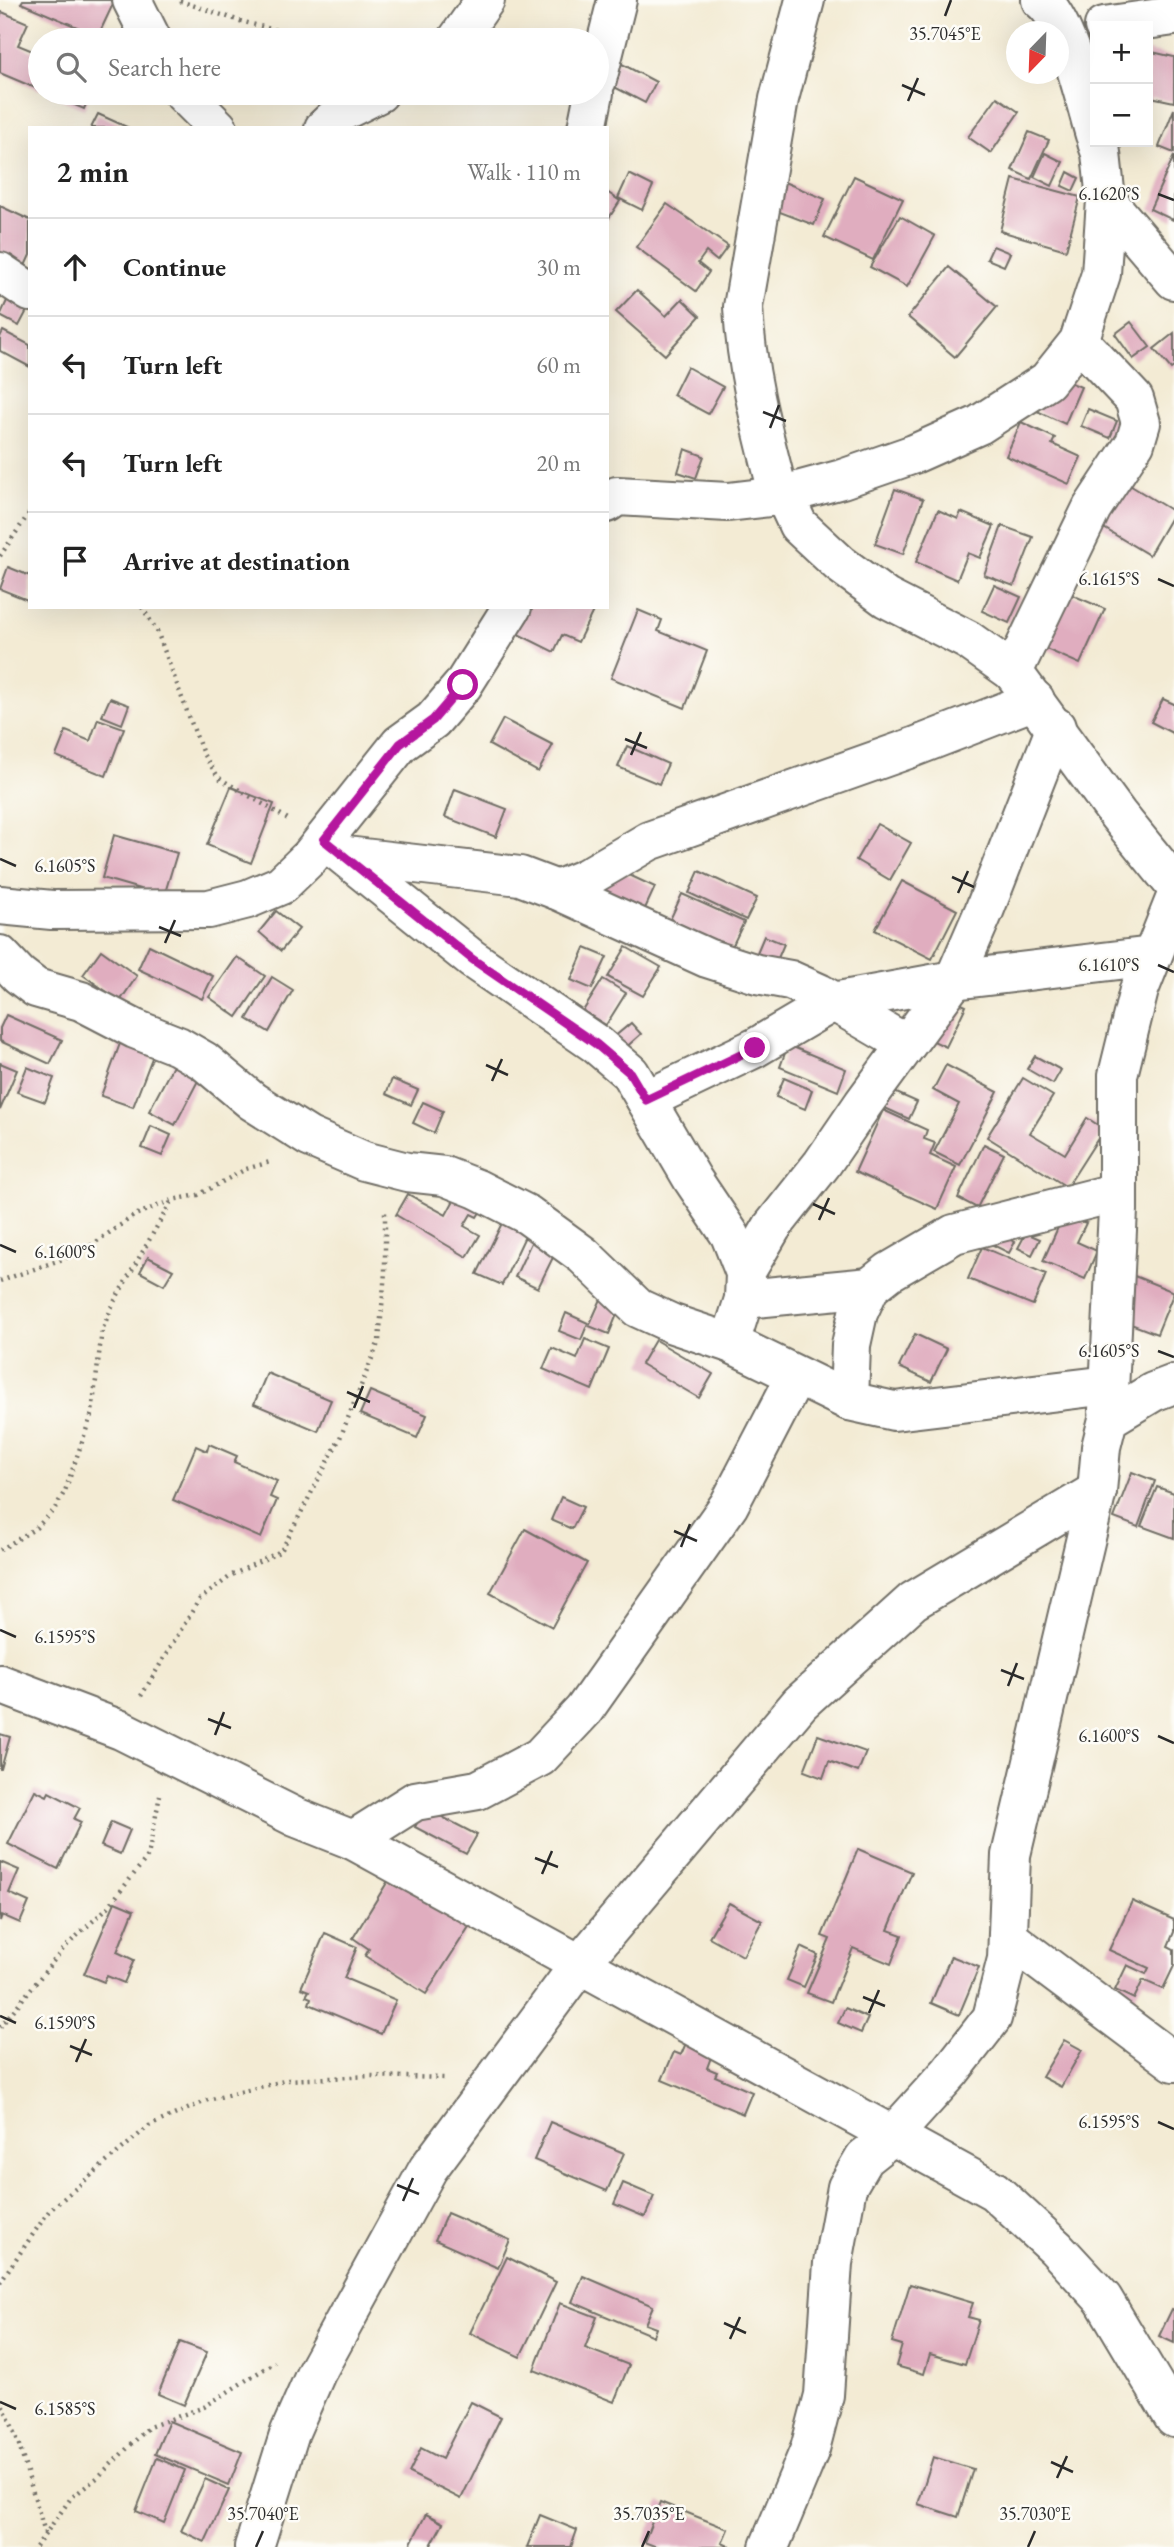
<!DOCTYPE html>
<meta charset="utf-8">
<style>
body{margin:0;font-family:"EB Garamond",serif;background:#f6f6f6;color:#222}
.controls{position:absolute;right:21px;top:21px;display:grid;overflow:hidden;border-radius:0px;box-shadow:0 7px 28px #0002}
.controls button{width:63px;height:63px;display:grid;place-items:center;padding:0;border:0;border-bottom:2px solid #e0e0e0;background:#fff;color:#222;font:35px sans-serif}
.compass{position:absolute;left:1006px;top:21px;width:63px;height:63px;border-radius:50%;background:#fff;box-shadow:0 7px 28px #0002;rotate:203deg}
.stop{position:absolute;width:21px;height:21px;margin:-16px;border:5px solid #b5179e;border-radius:50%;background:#fff}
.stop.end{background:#b5179e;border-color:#fff;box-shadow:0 2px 7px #0008}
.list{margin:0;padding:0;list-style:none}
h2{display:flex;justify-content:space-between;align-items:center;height:91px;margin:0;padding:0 28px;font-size:30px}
h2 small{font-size:23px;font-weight:400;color:#767676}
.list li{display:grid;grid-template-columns:46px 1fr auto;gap:21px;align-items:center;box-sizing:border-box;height:98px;padding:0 28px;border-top:2px solid #e0e0e0}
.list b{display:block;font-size:26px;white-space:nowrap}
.list em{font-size:23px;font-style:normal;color:#767676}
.icon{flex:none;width:38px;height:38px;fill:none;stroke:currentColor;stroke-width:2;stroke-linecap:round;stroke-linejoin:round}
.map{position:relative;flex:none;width:1174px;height:2547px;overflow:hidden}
.search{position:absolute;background:#fff;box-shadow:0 7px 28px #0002;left:28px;top:28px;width:581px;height:77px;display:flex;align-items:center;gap:18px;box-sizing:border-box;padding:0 24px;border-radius:38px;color:#767676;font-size:26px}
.panel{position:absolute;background:#fff;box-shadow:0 7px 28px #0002;left:28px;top:126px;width:581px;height:483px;border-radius:0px}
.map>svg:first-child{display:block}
</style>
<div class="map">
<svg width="1174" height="2547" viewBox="0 0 1174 2547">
<rect width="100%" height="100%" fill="#fdfcf7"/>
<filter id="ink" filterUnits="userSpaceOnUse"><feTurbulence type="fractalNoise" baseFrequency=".0143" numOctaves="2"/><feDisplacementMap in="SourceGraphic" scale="14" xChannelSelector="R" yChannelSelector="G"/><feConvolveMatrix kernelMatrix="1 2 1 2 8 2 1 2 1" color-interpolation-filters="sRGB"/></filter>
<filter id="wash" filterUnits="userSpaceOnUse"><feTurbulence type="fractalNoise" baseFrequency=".00686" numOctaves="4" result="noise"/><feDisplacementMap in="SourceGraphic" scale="28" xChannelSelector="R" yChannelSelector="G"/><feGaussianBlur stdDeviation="1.57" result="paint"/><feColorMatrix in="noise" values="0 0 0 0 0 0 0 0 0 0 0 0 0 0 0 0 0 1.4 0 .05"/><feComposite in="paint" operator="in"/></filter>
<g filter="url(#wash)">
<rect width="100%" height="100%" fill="#f3ebd4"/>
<g id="blocks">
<g fill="#e0adbf">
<path d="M23,0H110L114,2L98,36L21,3Z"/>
<path d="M2,12L28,23L18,45L40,54V90L0,73V17Z"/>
<path d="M1148,51L1174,57V102L1151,97L1148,108Z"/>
<path d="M605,55L656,82L645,103L597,78Z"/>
<path d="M46,93H91L84,109Z"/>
<path d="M997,97L1019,112L991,153L968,137Z"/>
<path d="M1174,109V153L1159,147Z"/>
<path d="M98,114L129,128H91Z"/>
<path d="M1029,132L1049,140L1031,179L1012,170Z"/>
<path d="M1045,153L1063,162L1052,186L1034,177Z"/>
<path d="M1174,156V218L1173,220L1150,209Z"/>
<path d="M1068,172L1079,178L1073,191L1062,186Z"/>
<path d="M629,174L653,186L642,210L618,198Z"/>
<path d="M854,176L903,199L873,260L824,237Z"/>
<path d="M1013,179L1080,197L1066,250L1000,231Z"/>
<path d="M784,182L825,199L814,225L772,209Z"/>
<path d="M607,192L620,201L607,221Z"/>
<path d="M667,204L728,246L717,261L706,252L698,263L709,272L696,291L636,247Z"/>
<path d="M0,206L30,220V255L25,266L0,254Z"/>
<path d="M900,216L935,236L907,287L870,267Z"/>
<path d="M993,246L1010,253L1004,266L987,259Z"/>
<path d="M949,267L997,307L955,357L908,317Z"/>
<path d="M637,290L666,316L682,299L700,316L665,355L616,312Z"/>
<path d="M11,292L30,305L19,326L0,316Z"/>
<path d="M1131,322L1150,347L1133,359L1115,334Z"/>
<path d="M3,331L30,345V367L0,351V337Z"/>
<path d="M1174,333V367L1171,369L1154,349Z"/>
<path d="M687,367L723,387L708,414L673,395Z"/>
<path d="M1053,375L1081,387L1065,424L1037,411Z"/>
<path d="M1088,409L1117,421L1110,438L1081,426Z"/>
<path d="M1021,422L1055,438L1052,444L1081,457L1069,484L1006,456Z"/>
<path d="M685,449L704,456L696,478L678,472Z"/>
<path d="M1113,475L1174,512L1149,555L1087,518Z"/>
<path d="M895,489L923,499L903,554L875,544Z"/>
<path d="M938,510L958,519L961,512L994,526L980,558L968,553L957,580L916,562Z"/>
<path d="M1002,526L1033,537L1014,586L984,575Z"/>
<path d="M8,567L30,576V601L0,589Z"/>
<path d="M994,585L1021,597L1009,623L982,611Z"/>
<path d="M1063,591L1105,609L1080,664L1039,646Z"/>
<path d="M514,607H595L578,642L562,635L554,652L504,627Z"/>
<path d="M638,610L662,620L658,631L707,651L685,708L611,678Z"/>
<path d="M110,698L129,705L122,724L102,716Z"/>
<path d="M1163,699L1174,704V734L1151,722Z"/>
<path d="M98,719L124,728L106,776L56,756L66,731L90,741Z"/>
<path d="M503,719L553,745L538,772L489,745Z"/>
<path d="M627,746L668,764L659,784L618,767Z"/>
<path d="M231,787L274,804L251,863L207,845Z"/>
<path d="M455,789L507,809L496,837L445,817Z"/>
<path d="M877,824L911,843L890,880L856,860Z"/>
<path d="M114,835L177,853L164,896L102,878Z"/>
<path d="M610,866L655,887L643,913L598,893Z"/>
<path d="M699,871L757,898L746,920L689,893Z"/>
<path d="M902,881L957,910L932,959L875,930Z"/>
<path d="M682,894L744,922L729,953L668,924Z"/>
<path d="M276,911L299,929L281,951L259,932Z"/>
<path d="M764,936L784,944L773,970L753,962Z"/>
<path d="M149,945L213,976L202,999L138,969Z"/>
<path d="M626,947L661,967L643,996L608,977Z"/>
<path d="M585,948L607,957L592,989L571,980Z"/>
<path d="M101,950L137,976L120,1001L83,975Z"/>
<path d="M237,957L265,976L237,1017L209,997Z"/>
<path d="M272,977L293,990L269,1032L247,1019Z"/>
<path d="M603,979L626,993L606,1025L583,1011Z"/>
<path d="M944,996L966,1006L946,1047L925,1037Z"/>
<path d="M6,1015L62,1040L50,1064L0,1041V1028Z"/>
<path d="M631,1023L641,1034L623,1050L613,1038Z"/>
<path d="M122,1038L155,1050L133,1107L101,1096Z"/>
<path d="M788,1045L846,1069L838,1091L780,1067Z"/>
<path d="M1035,1056L1061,1070L1053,1084L1027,1069Z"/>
<path d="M177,1058L203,1071L175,1125L149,1111Z"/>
<path d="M0,1063L17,1070L0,1110Z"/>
<path d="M946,1065L998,1092L960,1165L934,1152L959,1104L933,1090Z"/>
<path d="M27,1067L54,1078L45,1102L17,1092Z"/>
<path d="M784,1078L812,1090L805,1109L776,1097Z"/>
<path d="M1023,1078L1053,1096L1030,1133L1065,1154L1087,1118L1104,1129L1067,1187L987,1137Z"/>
<path d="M392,1079L418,1090L411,1105L386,1094Z"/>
<path d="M892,1091L917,1102L909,1119L885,1108Z"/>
<path d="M423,1102L443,1111L434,1133L413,1123Z"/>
<path d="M883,1110L927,1130L924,1139L935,1143L930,1155L956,1167L937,1209L855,1172Z"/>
<path d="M151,1126L171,1135L162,1156L142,1148Z"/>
<path d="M984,1144L1004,1154L977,1208L958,1198Z"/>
<path d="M460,1189L485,1204L477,1217L471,1214L464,1226L480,1235L467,1257L396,1215L408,1194L446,1215Z"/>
<path d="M1064,1214L1086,1223L1077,1242L1097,1251L1085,1279L1043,1261Z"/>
<path d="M504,1219L528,1230L502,1285L477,1274Z"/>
<path d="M994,1232L1015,1242L1009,1253L989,1243Z"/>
<path d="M1026,1233L1040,1239L1032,1255L1018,1248Z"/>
<path d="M535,1234L559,1245L538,1288L515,1277Z"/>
<path d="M982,1247L1046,1274L1033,1305L968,1279Z"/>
<path d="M148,1257L173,1270L164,1285L140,1272Z"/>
<path d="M1132,1275L1174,1292L1157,1334L1115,1318Z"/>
<path d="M601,1299L620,1307L609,1334L589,1326Z"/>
<path d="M566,1313L588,1323L581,1340L559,1331Z"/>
<path d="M915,1334L947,1349L931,1382L899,1367Z"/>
<path d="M585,1339L609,1349L592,1390L543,1369L552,1348L577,1359Z"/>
<path d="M655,1340L713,1374L699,1398L641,1364Z"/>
<path d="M267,1373L331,1400L318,1431L254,1404Z"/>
<path d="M370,1391L427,1415L417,1438L360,1414Z"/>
<path d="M209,1444L237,1456L234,1462L277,1481L270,1497L277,1500L261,1538L173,1500L196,1446L207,1451Z"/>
<path d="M1132,1472L1155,1481L1138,1527L1114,1518Z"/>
<path d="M1157,1487L1174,1493V1538L1141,1526Z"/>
<path d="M561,1497L583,1507L572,1529L551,1520Z"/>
<path d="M525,1529L587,1563L552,1627L490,1593Z"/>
<path d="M0,1734L10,1737L1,1769H0Z"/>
<path d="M818,1735L866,1752L858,1772L829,1761L823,1778L804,1771Z"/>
<path d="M35,1790L47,1796L49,1792L80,1808L74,1819L81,1822L58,1869L8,1844Z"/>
<path d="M425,1808L477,1835L466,1854L415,1827Z"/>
<path d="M111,1822L130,1830L120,1854L101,1846Z"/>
<path d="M858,1849L912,1872L888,1930L902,1935L891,1964L853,1948L831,2002L807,1993L830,1939L822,1936Z"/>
<path d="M0,1862L19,1870L9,1893L29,1902L20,1923L2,1915L0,1921Z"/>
<path d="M393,1873L472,1922L426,1994L365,1956L369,1949L353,1938Z"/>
<path d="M1132,1901L1174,1920V1932L1168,1946L1174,1949V1966L1163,1989L1143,1980L1134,1999L1115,1990L1127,1965L1146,1974L1149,1968L1109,1950Z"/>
<path d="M115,1902L134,1910L117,1952L134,1960L124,1983L107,1976L104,1982L84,1974Z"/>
<path d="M729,1903L762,1921L743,1956L709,1937Z"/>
<path d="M325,1933L357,1947L344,1978L396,2000L381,2034L309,2004L311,1998L306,1996L309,1991L301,1988Z"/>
<path d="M801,1947L818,1955L804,1987L787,1980Z"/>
<path d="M951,1956L979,1967L959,2015L931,2003Z"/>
<path d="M845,2008L868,2018L861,2033L838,2023Z"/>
<path d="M688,2038L714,2049L707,2068L717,2072L715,2076L752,2092L743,2114L662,2080L674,2052L681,2055Z"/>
<path d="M1064,2040L1082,2050L1061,2087L1042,2077Z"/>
<path d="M550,2122L624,2153L607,2191L534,2160Z"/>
<path d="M623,2183L654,2196L645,2217L614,2204Z"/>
<path d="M447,2213L510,2240L498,2268L435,2240Z"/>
<path d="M507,2257L556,2282L520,2357L470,2333Z"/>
<path d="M583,2276L653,2306L645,2324L656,2328L653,2336L572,2302Z"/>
<path d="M910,2284L973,2303L968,2317L979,2320L965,2364L930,2354L924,2374L896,2366L902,2345L892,2342Z"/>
<path d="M560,2303L597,2317L585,2348L629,2365L614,2402L534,2370Z"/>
<path d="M1172,2309L1174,2310V2343L1159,2336Z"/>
<path d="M180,2342L207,2352L184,2405L158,2394Z"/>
<path d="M471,2402L501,2417L461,2499L409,2473L421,2448L442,2459Z"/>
<path d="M169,2421L242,2452L229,2485L155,2454Z"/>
<path d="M933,2457L973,2469L958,2517L918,2504Z"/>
<path d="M157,2458L185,2470L164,2523L136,2511Z"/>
<path d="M205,2479L229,2490L205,2542L181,2531Z"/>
<path d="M660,2502L728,2529L722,2543L731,2547H657L644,2542Z"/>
<path d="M426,2514L443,2523L430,2547H409Z"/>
<path d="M540,2515L577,2530L571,2547H527Z"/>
</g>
</g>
</g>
<g filter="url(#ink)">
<use href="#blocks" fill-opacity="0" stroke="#716e66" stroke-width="2"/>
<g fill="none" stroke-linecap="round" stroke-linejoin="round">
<g stroke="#716e66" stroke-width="42">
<g id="street">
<path d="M132,0L152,40"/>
<path d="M1041,0C1067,19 1085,102 1095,135"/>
<path d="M1104,26L1174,16"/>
<path d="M457,40L485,0"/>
<path d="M597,80L617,0"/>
<path d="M183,93L218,128"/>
<path d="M324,128L341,112L379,93"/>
<path d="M587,128L594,93"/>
<path d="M1106,200L1174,280"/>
<path d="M0,272L30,292"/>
<path d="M784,495L798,525L840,564L886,598L968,640L1013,672L1118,815L1174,884"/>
<path d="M779,496C763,434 746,371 743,307L779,99L805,0"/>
<path d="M607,503L617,496L728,502L779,496L842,479L914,454L979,425L1047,381L1079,341L1101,274L1106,200L1101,153L1097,142"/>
<path d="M1013,672L1092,508L1135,443L1141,423L1134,399L1079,341"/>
<path d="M324,840L472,959L596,1044L630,1073L693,1180L730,1235L745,1273L744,1299L730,1343"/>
<path d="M346,856L520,876L557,890L707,958L757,974L790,980L819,993L906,1044"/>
<path d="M557,890L586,878L649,841L914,747L1035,700"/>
<path d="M0,905L52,910L209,909L248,899L281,885L310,857L400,744L433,720L463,685L512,607"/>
<path d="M0,955L19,975L36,988L81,1001L135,1029L178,1046L204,1061L252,1101L309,1137L364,1161L407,1172L444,1176L477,1189L528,1215L583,1255L638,1308L673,1324L730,1343L849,1401L894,1411L1109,1385"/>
<path d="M646,1100L755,1048L833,1002L954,980L1152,956"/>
<path d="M745,1273L772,1227L822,1164L863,1104L954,980L984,911L1056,727"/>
<path d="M744,1299L870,1287"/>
<path d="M849,1401L851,1345L858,1313L870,1287L889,1272L954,1234L1118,1192"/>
<path d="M1108,1410L1118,1210V1075L1139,990L1174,902"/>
<path d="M0,1684L121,1730L295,1817L353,1840L994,2191L1056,2248L1103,2299L1174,2418"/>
<path d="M353,1840L415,1801L478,1790L540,1757L584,1710L729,1505L796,1376"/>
<path d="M1010,1939L1174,2062"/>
<path d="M254,2547L290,2432L316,2373L428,2169L580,1964L800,1703L913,1601L1097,1491"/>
<path d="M769,2547L810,2449L824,2395L833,2263L847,2187L864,2158L893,2135L950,2072L992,2018L1007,1959L1011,1855L1097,1491L1101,1447L1108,1419L1153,1392L1174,1384"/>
</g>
</g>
<g stroke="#716e66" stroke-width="4.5" stroke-dasharray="2 5" stroke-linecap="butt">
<path d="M180,1L240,21L315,40"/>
<path d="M0,556L30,512"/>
<path d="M142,607L157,631L203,754L219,778L288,819"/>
<path d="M0,1281L80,1253L135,1215L172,1200L198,1195L246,1169L270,1162"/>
<path d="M0,1550L36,1528L54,1510L65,1491L92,1413L102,1330L114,1302L172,1200"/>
<path d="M141,1696L199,1600L232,1575L281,1551L340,1438L379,1341L385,1272V1209"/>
<path d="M0,2027L64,1948L108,1907L148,1856L160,1795"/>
<path d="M0,2282L49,2211L149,2126L208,2100L288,2080L371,2076L444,2078"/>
<path d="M0,2399L16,2435L46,2536"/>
<path d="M36,2547L71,2498L97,2478L149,2427L204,2407L275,2362"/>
</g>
<use href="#street" stroke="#fff" stroke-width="38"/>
</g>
</g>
<g fill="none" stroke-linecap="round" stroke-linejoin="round" filter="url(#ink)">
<path stroke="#b5179e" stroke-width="9" d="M463,685L433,720L400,744L324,840L472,959L596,1044L630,1073L646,1100L755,1048"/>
</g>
<path fill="none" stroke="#2b2b2b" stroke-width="2.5" d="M945,16L951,0M902,85L925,95M908,101L918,78M1158,194L1174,200M763,412L786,421M770,428L779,405M1158,579L1174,586M625,739L647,748M631,755L641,732M0,859L16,866M952,877L974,887M958,893L968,871M159,927L181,936M165,943L175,920M1158,965L1174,972M486,1065L508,1075M492,1081L502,1059M813,1204L835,1214M819,1220L829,1198M0,1245L16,1252M1158,1351L1174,1357M347,1392L370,1402M354,1408L363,1386M674,1531L697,1541M681,1547L690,1524M0,1630L16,1637M1001,1670L1024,1679M1008,1686L1017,1663M208,1719L231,1728M215,1735L224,1712M1158,1736L1174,1743M535,1858L558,1867M542,1874L552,1851M863,1997L885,2006M869,2013L879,1990M0,2016L16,2023M70,2046L92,2055M76,2062L86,2039M1158,2122L1174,2129M397,2185L419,2194M403,2201L413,2178M724,2323L746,2333M730,2339L740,2317M0,2402L16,2409M1051,2462L1073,2472M1057,2478L1067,2456M256,2547L263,2531M642,2547L649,2531M1028,2547L1035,2531"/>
<g font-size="18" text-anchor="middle" fill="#2b2b2b" stroke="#fdfcf7" stroke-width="5" stroke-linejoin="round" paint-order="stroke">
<text x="945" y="40">35.7045°E</text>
<text x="1109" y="200">6.1620°S</text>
<text x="1109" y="585">6.1615°S</text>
<text x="65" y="872">6.1605°S</text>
<text x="1109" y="971">6.1610°S</text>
<text x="65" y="1258">6.1600°S</text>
<text x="1109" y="1357">6.1605°S</text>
<text x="65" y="1643">6.1595°S</text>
<text x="1109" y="1742">6.1600°S</text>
<text x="65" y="2029">6.1590°S</text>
<text x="1109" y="2128">6.1595°S</text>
<text x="65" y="2415">6.1585°S</text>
<text x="263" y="2520">35.7040°E</text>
<text x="649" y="2520">35.7035°E</text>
<text x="1035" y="2520">35.7030°E</text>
</g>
</svg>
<div class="controls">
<button>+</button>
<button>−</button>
</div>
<svg class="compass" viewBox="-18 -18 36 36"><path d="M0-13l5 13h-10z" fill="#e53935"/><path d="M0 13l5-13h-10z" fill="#767676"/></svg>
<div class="stop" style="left:463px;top:685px"></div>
<div class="stop end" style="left:755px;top:1048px"></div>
<div class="search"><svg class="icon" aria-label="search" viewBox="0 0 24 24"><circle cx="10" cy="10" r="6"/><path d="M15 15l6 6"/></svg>Search here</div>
<section class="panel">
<h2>2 min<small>Walk · 110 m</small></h2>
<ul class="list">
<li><svg class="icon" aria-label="ahead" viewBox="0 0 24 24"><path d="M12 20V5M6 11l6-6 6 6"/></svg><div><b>Continue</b></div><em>30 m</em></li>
<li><svg class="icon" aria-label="left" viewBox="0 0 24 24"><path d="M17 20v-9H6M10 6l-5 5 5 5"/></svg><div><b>Turn left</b></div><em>60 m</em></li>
<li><svg class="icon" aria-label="left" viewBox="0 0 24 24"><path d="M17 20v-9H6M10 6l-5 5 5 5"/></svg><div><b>Turn left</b></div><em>20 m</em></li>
<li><svg class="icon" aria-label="arrive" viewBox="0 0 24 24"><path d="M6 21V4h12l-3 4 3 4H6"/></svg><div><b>Arrive at destination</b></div></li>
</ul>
</section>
</div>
